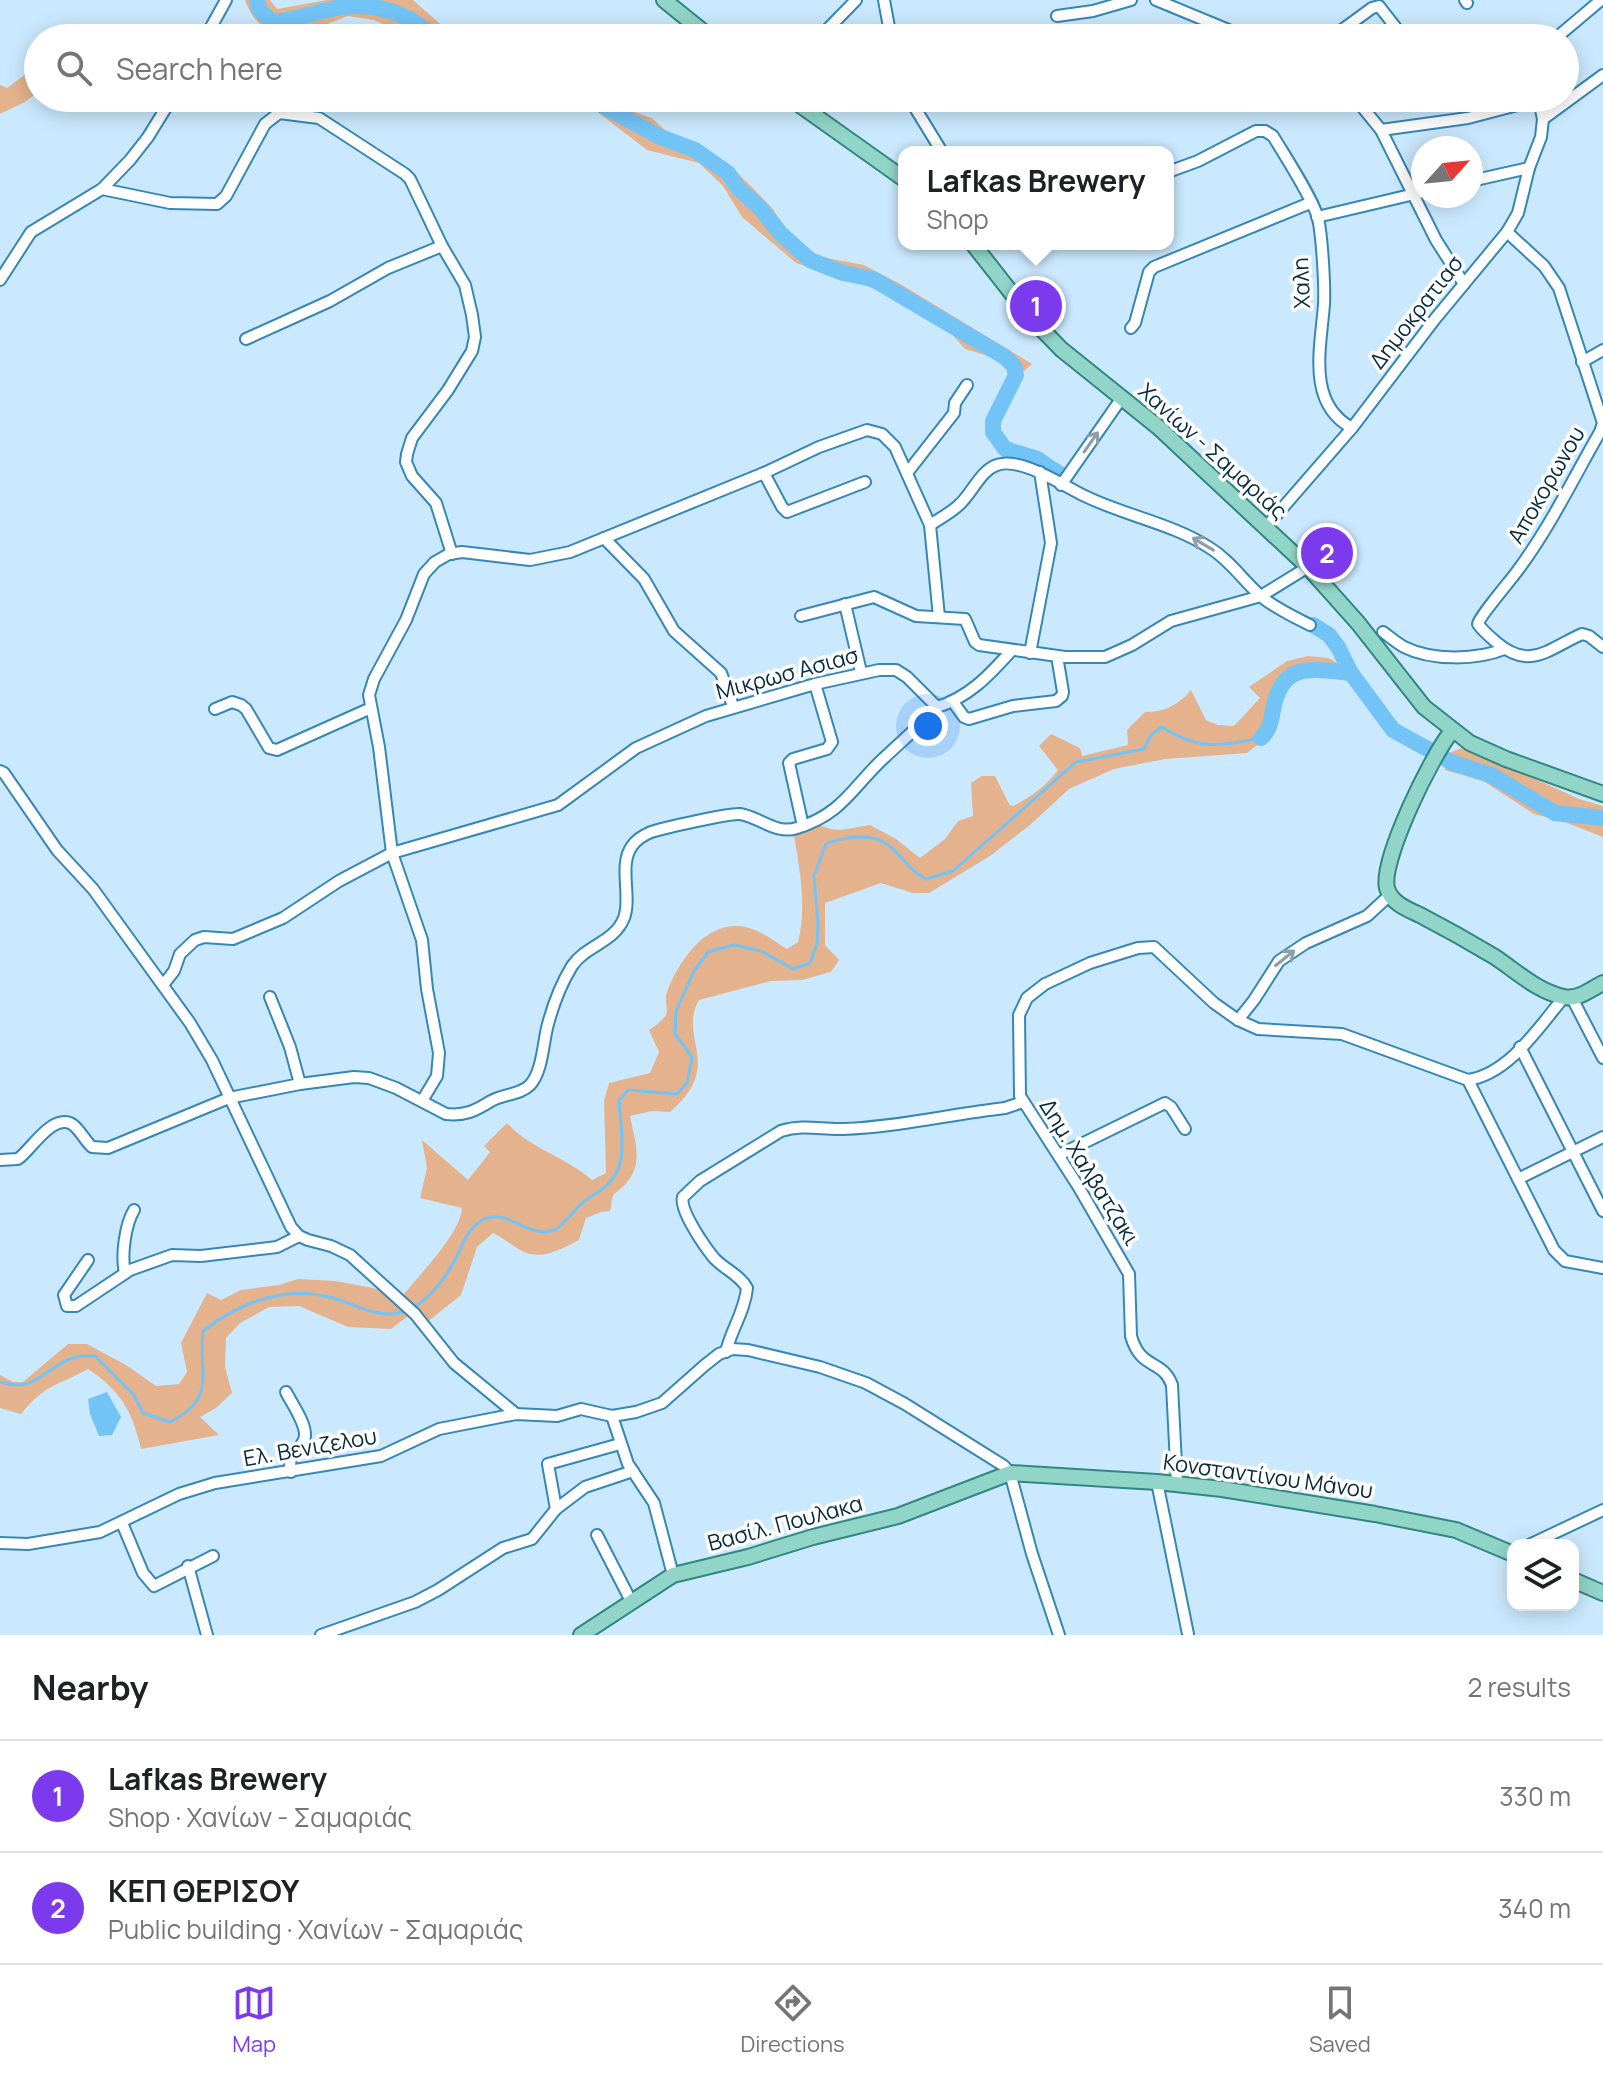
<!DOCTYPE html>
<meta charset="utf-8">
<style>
body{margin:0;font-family:Manrope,sans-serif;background:#f2f2f2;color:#202124}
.controls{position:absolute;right:24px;bottom:24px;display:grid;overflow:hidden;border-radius:16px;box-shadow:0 4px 20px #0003}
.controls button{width:72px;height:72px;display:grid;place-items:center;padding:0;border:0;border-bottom:2px solid #e0e0e0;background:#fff;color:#202124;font:40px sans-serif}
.compass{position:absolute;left:1411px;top:136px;width:72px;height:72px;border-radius:50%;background:#fff;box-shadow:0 4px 20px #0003;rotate:63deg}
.you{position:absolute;left:928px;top:726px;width:28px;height:28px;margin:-20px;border:6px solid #fff;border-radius:50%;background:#1a73e8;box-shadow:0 0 0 12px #1a73e833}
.badge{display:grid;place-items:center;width:52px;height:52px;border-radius:50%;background:#7c3aed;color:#fff;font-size:26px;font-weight:700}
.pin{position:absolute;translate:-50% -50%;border:4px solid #fff;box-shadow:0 2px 8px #0006}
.popup{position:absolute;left:898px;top:146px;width:276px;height:104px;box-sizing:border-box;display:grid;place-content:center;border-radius:16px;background:#fff;filter:drop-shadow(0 2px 6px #0005);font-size:26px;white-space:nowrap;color:#757577}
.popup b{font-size:30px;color:#202124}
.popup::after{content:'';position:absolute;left:50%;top:100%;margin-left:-16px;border:16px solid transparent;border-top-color:#fff}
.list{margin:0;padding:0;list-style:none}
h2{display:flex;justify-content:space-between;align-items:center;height:104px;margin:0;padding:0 32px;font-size:34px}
h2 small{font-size:26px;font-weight:400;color:#757577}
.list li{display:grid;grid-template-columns:52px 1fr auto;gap:24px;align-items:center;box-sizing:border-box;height:112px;padding:0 32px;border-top:2px solid #e0e0e0}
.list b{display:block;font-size:30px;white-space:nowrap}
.list p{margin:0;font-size:26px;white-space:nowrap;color:#757577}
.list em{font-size:26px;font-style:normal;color:#757577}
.icon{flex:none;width:44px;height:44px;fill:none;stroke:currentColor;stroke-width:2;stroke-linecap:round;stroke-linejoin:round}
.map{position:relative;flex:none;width:1603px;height:1635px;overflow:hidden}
.search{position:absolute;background:#fff;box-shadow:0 4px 20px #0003;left:24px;right:24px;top:24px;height:88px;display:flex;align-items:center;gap:20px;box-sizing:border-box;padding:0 28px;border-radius:44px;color:#757577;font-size:30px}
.sheet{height:328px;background:#fff}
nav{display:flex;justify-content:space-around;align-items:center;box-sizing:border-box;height:112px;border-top:2px solid #e0e0e0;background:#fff;font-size:22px;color:#757577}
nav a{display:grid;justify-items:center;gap:4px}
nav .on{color:#7c3aed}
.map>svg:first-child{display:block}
</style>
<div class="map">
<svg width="1603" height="1635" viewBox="0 0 1603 1635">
<rect width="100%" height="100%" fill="#cbe9fe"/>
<g fill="#e4b28d">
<path d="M245,0H270L277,9L327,0H413L456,38H399L398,31L374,20L348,16L319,27L276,35C260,26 251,18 245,0Z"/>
<path d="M34,68H38V92L25,102L0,114V85L7,88Z"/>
<path d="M560,98H603L617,106L652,118L671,136L698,144L728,164L752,187L772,208L794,240L821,257L864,265L902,285L1032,364L1023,372L1005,402L1000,396L1009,379L1006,366L992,357L965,349L950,332L881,291L796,263L742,217L723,186L699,163L647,150L595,110Z"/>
<path d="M1308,656L1328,658L1343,666L1354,667L1362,682C1336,682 1321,671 1294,679L1281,699L1272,733L1247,753L1165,759L1114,769L1069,789L1030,825L990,856L929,893H913L881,883L825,903V945L839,960L831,972L802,980L771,981L699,1000C683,1027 704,1050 696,1076C692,1091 681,1102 670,1112L652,1111L630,1116C637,1150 646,1171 613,1195L610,1211L601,1212L586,1218L579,1240C562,1249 541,1261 522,1251C512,1246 504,1238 493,1233L477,1247L461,1295L421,1327L408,1316L391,1329L348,1327L299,1306L269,1307L240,1323L226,1338L225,1367L232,1393L216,1408L200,1417L219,1435L141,1449C133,1412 120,1390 88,1369C57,1386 45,1384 21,1414L0,1408V1375L13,1382H23L68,1344H87L126,1365L156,1386L179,1384L187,1372L181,1343L207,1293L221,1300L241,1290L279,1285L298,1279L336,1281L404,1294C421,1273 460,1234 462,1208L420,1198L427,1168L422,1140L468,1180L490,1152L484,1146L507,1123C530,1149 566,1157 592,1180L606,1173L604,1101L609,1083L650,1073L659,1052L649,1030C679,1010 660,1011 668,989C682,955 713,913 755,930C766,934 777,943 787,949L798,942C808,903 798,862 792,823L806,818C837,835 837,830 870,825L896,839L920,858L945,839L958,821L973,816L971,783L982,776H995L1009,804L1013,806C1031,797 1046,786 1058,770L1039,746L1051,734L1080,748L1082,756L1128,745L1127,730L1145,712C1164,712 1179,705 1191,690L1206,720L1218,725L1234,726L1260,698L1249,687L1287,661Z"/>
<path d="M1466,747L1579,799L1603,806V837L1562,821L1534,814L1483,781L1445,770C1446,753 1451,751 1466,747Z"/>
</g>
<path fill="#72c4f7" d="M107,1392L121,1417L112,1435L99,1436L90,1414L88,1399Z"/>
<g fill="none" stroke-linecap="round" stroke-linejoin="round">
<path stroke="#72c4f7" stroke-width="3" d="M0,1382C39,1394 43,1366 76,1357C82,1356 89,1356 95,1356L134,1395L143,1413L170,1422C218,1398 198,1374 203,1331C240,1302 286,1285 333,1298C352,1303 371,1315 392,1314C421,1313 445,1280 457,1256C464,1242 467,1230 481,1221C503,1207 520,1231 543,1232C558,1233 567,1219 576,1209C585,1199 595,1195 605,1187C631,1166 620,1128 619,1101L628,1090L677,1094L687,1083L692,1057L675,1034L676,1011L694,971L708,952L734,945L761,951L793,969L810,963L817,944L818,924L814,876L826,844C843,837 872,832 888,845C903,856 907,869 926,879L953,871L1076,762L1144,749L1151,735L1162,727C1200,751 1218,746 1261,738"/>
<g stroke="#72c4f7" stroke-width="16">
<path d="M257,0L259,9L272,22C292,21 308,14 327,10C368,0 404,9 435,38"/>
<path d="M589,98L658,136L695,150L728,173L739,189L760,208L781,234L810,260L843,273L873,279L1005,357L1014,366L1016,375L993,421V432L1005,449L1037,459L1061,475"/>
<path d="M1313,625L1329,635L1338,647L1351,673L1393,730L1453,763L1491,775L1555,813L1603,818"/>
<path d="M1261,738C1270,730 1271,721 1273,710C1282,661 1311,669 1351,673"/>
</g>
<g stroke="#3687b5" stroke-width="14">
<g id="minor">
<path d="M884,0L891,38"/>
<path d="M1156,0L1248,38"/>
<path d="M1465,0L1467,3"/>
<path d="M1057,16L1093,11L1131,0"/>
<path d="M205,38L226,0"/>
<path d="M819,38L856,0"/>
<path d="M1331,38L1372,8L1379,6L1404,38"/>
<path d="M1556,38L1601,0"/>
<path d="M909,98L942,152"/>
<path d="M1355,98L1381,130L1436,240L1464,284"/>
<path d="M1543,119L1603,75"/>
<path d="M1168,172L1198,161L1256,131H1265L1273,136C1285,156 1312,197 1318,218C1322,236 1325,285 1324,304C1321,347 1306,403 1352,428"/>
<path d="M1471,181L1529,168"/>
<path d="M102,189L170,203L217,204L226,196L265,124L279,113L319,118L405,174L410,179L442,246L465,285L472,315L475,337L472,351L448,390L412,438L407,454L406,462L412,476L436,503L452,554"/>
<path d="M1317,217L1423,192"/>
<path d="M1507,232L1544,266L1559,288L1603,423L1600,432C1573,479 1550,527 1518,570C1511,580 1479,617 1478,624C1483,631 1489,636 1496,642C1530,671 1548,649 1582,634L1589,636L1603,647"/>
<path d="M0,280L31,232L102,189L130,160L148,137L172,98"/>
<path d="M1131,328L1135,323L1149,272L1154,267L1310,203"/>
<path d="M246,339L330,301L388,268L442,246"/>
<path d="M1582,362L1603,350"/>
<path d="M764,473L782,507L787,512L865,482"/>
<path d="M907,473L954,413L955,403L967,385"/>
<path d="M1061,485L1121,399"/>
<path d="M930,525C940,518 951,513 960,504C972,493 981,470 997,465C1021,456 1065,487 1087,497C1127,516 1173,524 1210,548C1231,561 1244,582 1263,598C1277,609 1294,617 1310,625"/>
<path d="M1266,527L1352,428L1435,319L1507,232L1518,213L1529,168L1541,137L1543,119L1540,105L1529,102L1468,118L1381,130"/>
<path d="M604,538L644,579L674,631L721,673L733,706"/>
<path d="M845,604L861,672"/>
<path d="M801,616L874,597L916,616L965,619L975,642L979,645L1065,657H1105L1132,645L1171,621L1261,596L1308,567"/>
<path d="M1383,632C1390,637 1397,643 1404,647C1432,661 1477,660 1504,649"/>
<path d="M1030,653L1051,543L1040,472"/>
<path d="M953,702L964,717L969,719L1013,706L1056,701L1062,696L1063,692L1057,656"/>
<path d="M215,709L232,702L241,705L246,709L269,748L277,750L371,708"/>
<path d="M0,771L4,773L57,850L93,889L190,1023L212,1060L291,1227L299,1236L308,1240L331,1246L350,1255L415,1314L454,1363L516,1414"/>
<path d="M803,826L789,763L793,759L827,749L832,742L815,684"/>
<path d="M163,985L174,971L180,954L195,940L204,937L233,939L283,918L339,881L392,853L558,805L636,748L706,716L815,684L879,670H896L907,677L937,707C970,697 990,674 1012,650"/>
<path d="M270,997L290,1047L300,1084"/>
<path d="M1572,998L1603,1058"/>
<path d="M1238,1020L1254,1000L1279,961L1306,943L1367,916L1391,894"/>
<path d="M1520,1047L1603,1211"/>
<path d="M1468,1080L1554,1250L1565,1261L1603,1268"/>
<path d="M422,1101L437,1076L439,1053L427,989L422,940L392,853L379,747L369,695L374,679L406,620L424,574L435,562L449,554L462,552L530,560L570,552L764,473L819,447L867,430L882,434L895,447L930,525L939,617"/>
<path d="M1059,1155L1165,1103L1171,1107L1185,1129"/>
<path d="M0,1160L18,1159C31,1150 50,1116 70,1123C79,1127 84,1140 92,1147L108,1148L229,1098L300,1084L354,1077L369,1078L396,1088L446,1114C465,1116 475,1111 491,1101C503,1094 520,1095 530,1085C542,1072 543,1045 547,1028C552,1008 561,984 572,966C586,945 614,943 624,918C632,897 618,865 632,846C636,840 644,835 651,832C664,828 729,813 740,814C760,817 776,835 797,828C843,814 853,786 885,757C903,740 921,725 937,707"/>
<path d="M1518,1179L1603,1137"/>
<path d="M88,1260L64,1295L67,1306H76L130,1270L172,1255L201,1256L277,1247L299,1236"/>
<path d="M125,1273C121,1256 125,1225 134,1210"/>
<path d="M726,1352C731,1330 745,1311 747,1288C740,1275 724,1269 714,1258C705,1247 679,1210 683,1197L700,1181L781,1131C803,1124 822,1130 843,1129C898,1127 951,1114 1005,1108L1023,1102"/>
<path d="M286,1392C292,1404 306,1423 305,1436C303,1451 286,1451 291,1472"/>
<path d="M612,1416L628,1464L654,1503L673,1575"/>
<path d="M1157,1482L1188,1634"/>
<path d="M1177,1484L1172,1385C1162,1358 1141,1371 1131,1336L1129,1274L1078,1186L1020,1096L1019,1015L1027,998L1045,984L1090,963L1138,948L1154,947L1214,1003L1238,1020L1258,1029L1342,1034L1468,1080C1509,1074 1539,1027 1564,997"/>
<path d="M556,1509L548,1464L620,1444"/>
<path d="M122,1523L143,1573L154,1586L213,1556"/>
<path d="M597,1535L631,1601"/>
<path d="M0,1543L28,1544L100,1532L179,1494L215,1483L381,1456L439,1429L516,1414L557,1416L581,1409L612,1416L636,1412L662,1403L705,1365L719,1354L732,1349L748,1350L820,1367L866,1383L905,1404L1004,1466L1010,1473L1032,1554L1059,1635"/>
<path d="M1529,1545L1603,1510"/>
<path d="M188,1566L207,1635"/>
<path d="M321,1635L415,1602L438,1590L503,1548L532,1539L556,1509L585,1487L633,1471"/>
</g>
</g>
<g stroke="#31877f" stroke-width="18">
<g id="major">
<path d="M664,0L711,38"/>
<path d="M790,98L904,179"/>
<path d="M973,244L1032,319L1061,349L1158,427L1308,567L1358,623L1424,707L1470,743L1506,759L1603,794"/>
<path d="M1452,731C1433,753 1380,861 1387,888C1391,903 1407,909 1420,915C1445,928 1470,942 1495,957C1516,971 1538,992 1564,997C1578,1000 1591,989 1603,983"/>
<path d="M1573,1580L1603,1593"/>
<path d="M581,1635L673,1575L748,1557L813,1537L898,1516L1010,1473L1157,1482L1222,1489L1375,1514L1456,1530L1513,1554"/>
</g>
</g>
<use href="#minor" stroke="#fff" stroke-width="10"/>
<use href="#major" stroke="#91d5c8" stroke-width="14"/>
</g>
<defs><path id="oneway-shaft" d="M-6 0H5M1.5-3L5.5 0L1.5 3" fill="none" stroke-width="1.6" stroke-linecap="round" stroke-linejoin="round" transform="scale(2)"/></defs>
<g stroke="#8f9fa7">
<use href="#oneway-shaft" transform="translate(1091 442) rotate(-55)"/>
<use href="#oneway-shaft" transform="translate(1203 544) rotate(-149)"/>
<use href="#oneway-shaft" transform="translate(1285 958) rotate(-39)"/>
</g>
<g text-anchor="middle" stroke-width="7" stroke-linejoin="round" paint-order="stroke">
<g font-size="22" fill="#06293c" stroke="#fff">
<text transform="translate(1301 283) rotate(-92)" y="8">Χαλη</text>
<text transform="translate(1416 312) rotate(-52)" y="8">Δημοκρατιασ</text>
<text transform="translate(1213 451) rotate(42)" y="8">Χανίων - Σαμαριάς</text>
<text transform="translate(1546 485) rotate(-60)" y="8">Αποκορωνου</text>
<text transform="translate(787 673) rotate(-15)" y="8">Μικρωσ Ασιασ</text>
<text transform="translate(1090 1172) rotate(58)" y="8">Δημ. Χαλβατζακι</text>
<text transform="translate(310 1447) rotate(-10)" y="8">Ελ. Βενιζελου</text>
<text transform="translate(1268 1476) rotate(8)" y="8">Κονσταντίνου Μάνου</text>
<text transform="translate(785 1523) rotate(-15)" y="8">Βασίλ. Πουλακα</text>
</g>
</g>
</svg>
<div class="controls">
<button><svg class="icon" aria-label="layers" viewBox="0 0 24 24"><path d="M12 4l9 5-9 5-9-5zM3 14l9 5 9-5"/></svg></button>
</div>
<svg class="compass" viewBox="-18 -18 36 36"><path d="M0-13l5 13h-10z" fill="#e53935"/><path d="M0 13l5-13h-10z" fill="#757577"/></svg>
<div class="you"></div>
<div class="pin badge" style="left:1036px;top:306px">1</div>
<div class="popup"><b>Lafkas Brewery</b>Shop</div>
<div class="pin badge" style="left:1327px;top:553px">2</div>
<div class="search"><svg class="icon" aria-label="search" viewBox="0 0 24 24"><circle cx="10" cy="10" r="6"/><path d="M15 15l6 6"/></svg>Search here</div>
</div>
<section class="sheet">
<h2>Nearby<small>2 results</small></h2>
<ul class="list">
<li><span class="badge">1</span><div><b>Lafkas Brewery</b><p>Shop · Χανίων - Σαμαριάς</p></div><em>330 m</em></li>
<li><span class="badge">2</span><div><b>ΚΕΠ ΘΕΡΙΣΟΥ</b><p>Public building · Χανίων - Σαμαριάς</p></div><em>340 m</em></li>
</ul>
</section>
<nav>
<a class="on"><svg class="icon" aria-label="map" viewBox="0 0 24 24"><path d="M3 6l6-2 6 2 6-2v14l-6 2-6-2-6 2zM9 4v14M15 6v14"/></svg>Map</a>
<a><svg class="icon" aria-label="directions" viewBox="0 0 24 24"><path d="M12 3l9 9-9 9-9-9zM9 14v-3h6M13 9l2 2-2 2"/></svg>Directions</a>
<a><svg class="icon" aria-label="saved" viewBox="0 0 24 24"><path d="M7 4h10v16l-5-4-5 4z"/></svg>Saved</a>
</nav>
